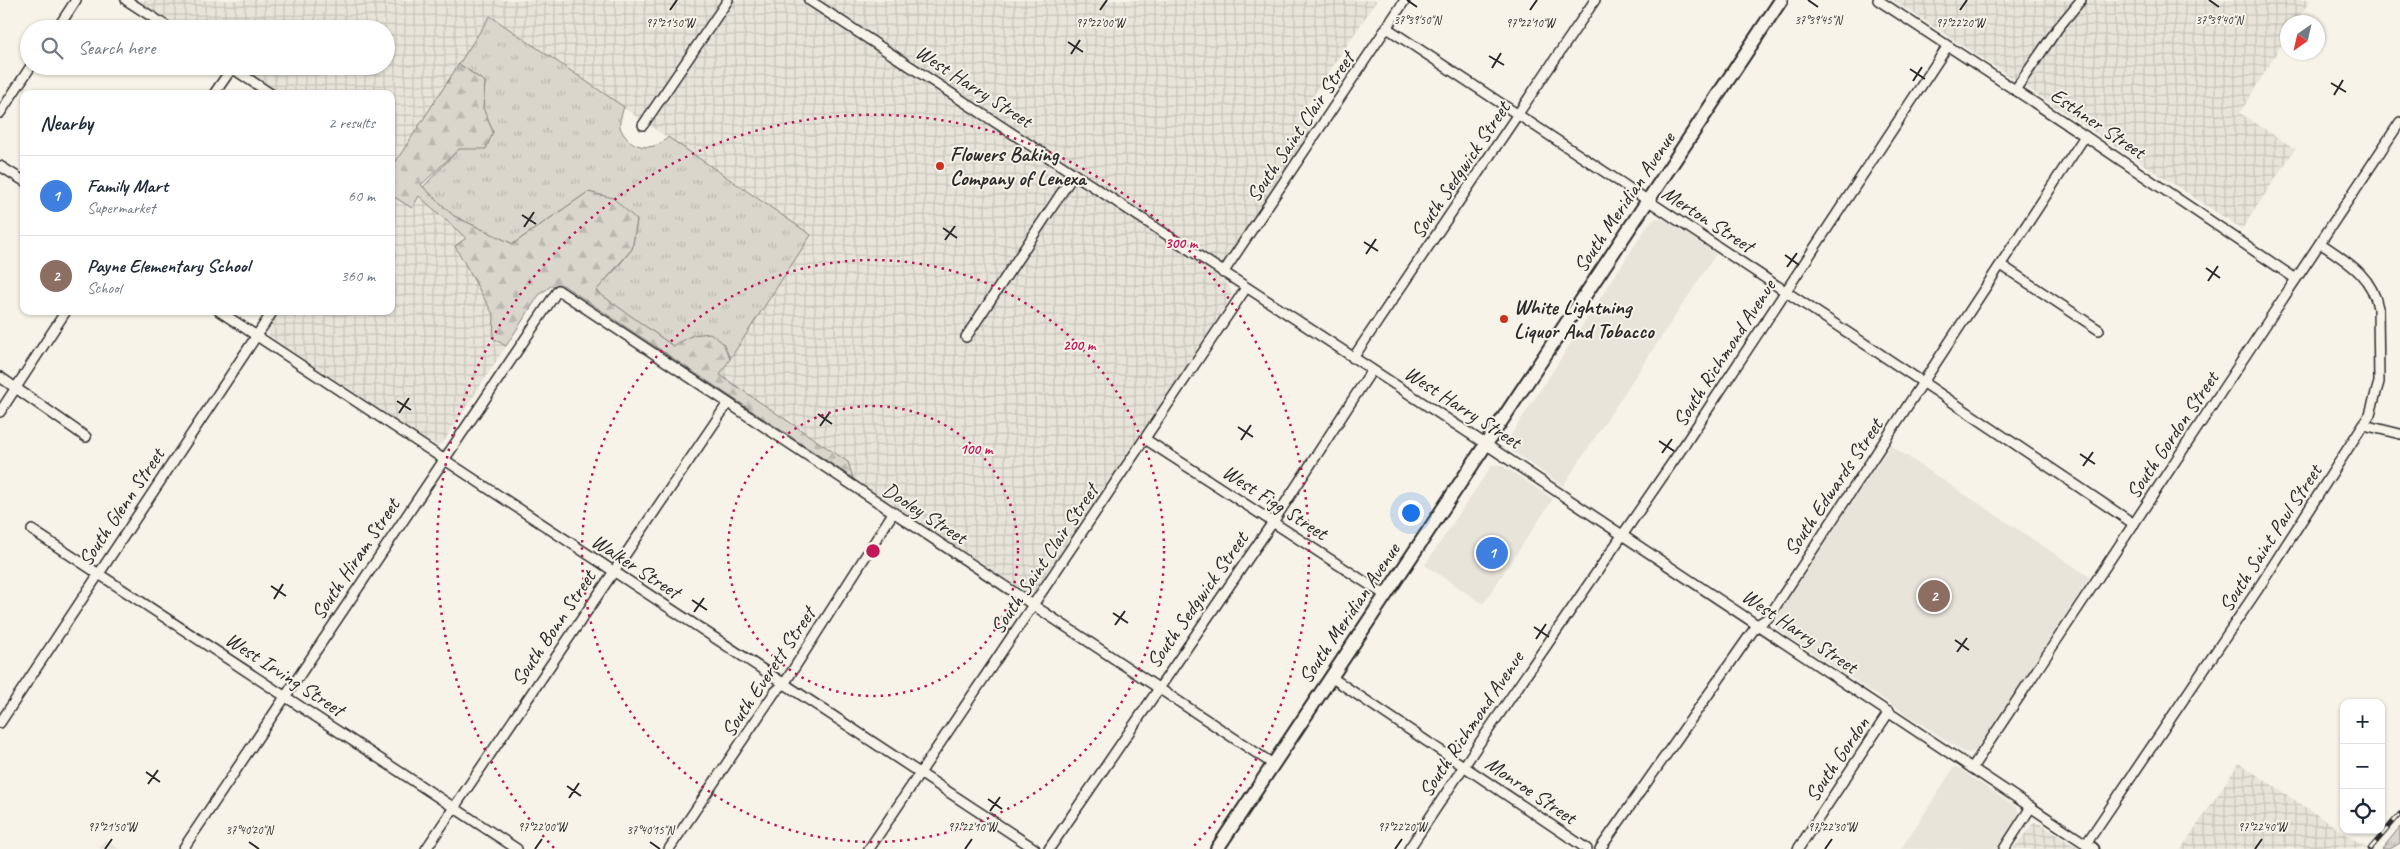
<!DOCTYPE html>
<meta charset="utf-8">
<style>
body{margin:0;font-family:Caveat,sans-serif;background:#f6f6f7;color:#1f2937}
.controls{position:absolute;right:15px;bottom:15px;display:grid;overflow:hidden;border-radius:10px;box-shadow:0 1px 4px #0004}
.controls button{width:45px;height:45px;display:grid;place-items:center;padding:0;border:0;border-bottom:1px solid #e0e1e3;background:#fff;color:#1f2937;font:25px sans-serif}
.compass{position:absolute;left:2280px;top:15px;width:45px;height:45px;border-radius:50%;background:#fff;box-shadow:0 1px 4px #0004;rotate:214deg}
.you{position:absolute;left:1410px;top:512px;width:18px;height:18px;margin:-12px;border:4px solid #fff;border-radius:50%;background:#1a73e8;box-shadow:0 0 0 8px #1a73e833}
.badge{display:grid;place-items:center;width:32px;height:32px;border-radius:50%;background:#7c3aed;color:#fff;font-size:16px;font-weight:700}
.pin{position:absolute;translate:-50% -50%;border:2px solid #fff;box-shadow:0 1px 5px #0006}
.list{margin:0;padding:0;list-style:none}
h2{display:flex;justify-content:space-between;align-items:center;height:65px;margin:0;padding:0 20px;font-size:21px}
h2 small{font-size:16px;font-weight:400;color:#747a83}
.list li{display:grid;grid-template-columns:32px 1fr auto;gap:15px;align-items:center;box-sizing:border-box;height:80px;padding:0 20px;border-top:1px solid #e0e1e3}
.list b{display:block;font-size:19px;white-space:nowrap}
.list p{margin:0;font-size:16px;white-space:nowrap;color:#747a83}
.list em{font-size:16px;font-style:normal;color:#747a83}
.icon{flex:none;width:28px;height:28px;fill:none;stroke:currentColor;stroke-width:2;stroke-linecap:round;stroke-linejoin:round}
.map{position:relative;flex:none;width:2400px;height:849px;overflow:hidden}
.search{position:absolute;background:#fff;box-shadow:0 1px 4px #0004;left:20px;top:20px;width:375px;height:55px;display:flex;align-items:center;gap:12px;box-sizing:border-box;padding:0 18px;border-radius:28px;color:#747a83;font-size:19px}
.panel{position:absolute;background:#fff;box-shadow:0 1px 4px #0004;left:20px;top:90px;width:375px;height:225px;border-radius:10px}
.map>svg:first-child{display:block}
</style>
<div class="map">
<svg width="2400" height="849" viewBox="0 0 2400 849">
<defs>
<pattern id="industrial-grid" width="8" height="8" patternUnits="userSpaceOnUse" patternTransform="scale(1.25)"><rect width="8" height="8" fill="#e8e4da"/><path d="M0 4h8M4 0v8" fill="none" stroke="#c7c4bb"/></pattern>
<pattern id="grass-tufts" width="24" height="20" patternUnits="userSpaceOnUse" patternTransform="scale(1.25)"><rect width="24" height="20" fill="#dad6cc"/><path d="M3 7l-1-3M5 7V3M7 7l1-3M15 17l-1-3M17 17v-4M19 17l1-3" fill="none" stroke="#bbb8af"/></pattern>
<pattern id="forest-firs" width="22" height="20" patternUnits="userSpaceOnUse" patternTransform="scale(1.25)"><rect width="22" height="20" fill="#dad6cc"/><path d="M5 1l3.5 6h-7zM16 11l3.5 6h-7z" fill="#bbb8af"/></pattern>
</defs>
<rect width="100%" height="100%" fill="#f7f3e8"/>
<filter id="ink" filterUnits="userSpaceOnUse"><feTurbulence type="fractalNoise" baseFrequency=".02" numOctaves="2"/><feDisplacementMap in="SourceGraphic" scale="10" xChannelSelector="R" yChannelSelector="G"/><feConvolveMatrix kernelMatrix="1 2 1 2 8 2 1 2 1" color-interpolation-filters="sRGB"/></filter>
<g filter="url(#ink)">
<g fill="#e8e4da">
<path d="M1656,218L1666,220L1716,254L1563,486L1512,451L1509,444L1511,435L1648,225Z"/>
<path d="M1890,445L2090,577L1977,750L1970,753L1964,752L1778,630L1776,622L1778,615Z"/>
<path d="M1496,465H1502L1553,499L1483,604L1425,565L1491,466Z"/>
<path d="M1955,766L2016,807L2019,812L2015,823L1998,849H1901Z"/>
<path d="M105,840L119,849H99Z"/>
</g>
<g fill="url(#industrial-grid)">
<path d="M136,0H1377L1298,119L1314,130L1216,275L1229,286L1232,293L1228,303L1036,592L1030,595L853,478L848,462L720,375L811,235L490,17L392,170L391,94H278L236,66H386V29H179Z"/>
<path d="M1893,0H2310L2296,22H2288L2287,36L2240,113L2295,149L2242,229Z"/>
<path d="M391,195L412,208L419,196L467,238L455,246L494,316L493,338L506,346L443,443L437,445L429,442L269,336L267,329L279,311H391Z"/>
<path d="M2239,763L2367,848L2181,849Z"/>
<path d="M2034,822L2039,823L2079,849H2013Z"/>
</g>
<g fill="url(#grass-tufts)" stroke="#82807c">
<path d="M490,16L624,107C622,113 619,121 620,127C627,148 654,154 668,137L811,235L730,359L723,343L693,335L673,346L595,291L616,269L632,249L637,220L588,192L513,244L454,216L423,187L459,149L493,132L483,109L485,82L459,64Z"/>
<path d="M2400,827V843L2390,849H2382Z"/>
</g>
<path fill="url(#forest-firs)" stroke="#82807c" d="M459,64L485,82L483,108L493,132L486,149H459L421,185L454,216L513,244L588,192L613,198L637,220L632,249L596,291L673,346L693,335L710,333L723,343L730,359L720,375L848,462L853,478L563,285L551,286L539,295L506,346L493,338L494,316L455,246L466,238L419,196L412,208L391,195V169Z"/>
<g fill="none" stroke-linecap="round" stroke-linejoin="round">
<g stroke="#2b2b2b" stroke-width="12">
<g id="minor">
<path d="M126,0L171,29"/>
<path d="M809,0L1487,445L2086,844L2256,592L2370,414L2379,382L2378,308C2372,275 2346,261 2320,243"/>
<path d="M1878,0L2085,136L2296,279"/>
<path d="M1387,28L1924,383L2134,524"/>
<path d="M57,29L76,0"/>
<path d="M229,66L271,94"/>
<path d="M2015,90L2058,28L2081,0"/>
<path d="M214,94L232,68"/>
<path d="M0,113L31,66"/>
<path d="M643,125L728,0"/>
<path d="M0,166L24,181"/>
<path d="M2001,265L2099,330"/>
<path d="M1223,273L1405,0"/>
<path d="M219,311L1035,849"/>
<path d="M966,337L1074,174"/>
<path d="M1353,358L1595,0"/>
<path d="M0,377L86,437"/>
<path d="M0,412L66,311"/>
<path d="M2364,425L2400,434"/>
<path d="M1145,439L1385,595"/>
<path d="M32,530L517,849"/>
<path d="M1331,677L1587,849"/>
<path d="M0,723L273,311"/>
<path d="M1972,768L2400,122"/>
<path d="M183,849L558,290L1273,764"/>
<path d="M426,849L728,403"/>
<path d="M669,849L775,692L784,684L893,513"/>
<path d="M869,849L1246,288"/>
<path d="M1049,849L1273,522L1372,370"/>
<path d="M1409,849L1476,748L1685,444L1947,47"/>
<path d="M1600,849L1757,625L1768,618L2085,136"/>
<path d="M1798,849L1889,712"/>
<path d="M2004,849L2031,807"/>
</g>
</g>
<g stroke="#2b2b2b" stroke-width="15">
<path id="tertiary" d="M2086,844L2093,849"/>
</g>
<g stroke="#2b2b2b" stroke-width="16">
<path id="secondary" d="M1217,849L1781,0"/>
</g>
<use href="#minor" stroke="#f7f3e8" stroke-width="9"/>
<use href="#tertiary" stroke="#f7f3e8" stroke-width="11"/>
<use href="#secondary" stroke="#f7f3e8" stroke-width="12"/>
<g stroke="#2b2b2b" stroke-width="5">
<path id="rail" d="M2370,849L2400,814"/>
</g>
<use href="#rail" stroke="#f7f3e8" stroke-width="3" stroke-dasharray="9" stroke-linecap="butt"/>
</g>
</g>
<path fill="none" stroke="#2b2b2b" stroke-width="2" d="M1407,0L1417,7M1808,0L1818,7M2209,0L2219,7M670,10L677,0M1100,10L1107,0M1530,10L1537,0M1960,10L1967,0M1068,42L1083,52M1071,54L1080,40M1489,56L1504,65M1492,68L1501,53M1910,69L1925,79M1913,81L1922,67M2331,83L2346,92M2334,95L2343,80M522,215L536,224M524,227L534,212M943,228L957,238M945,240L955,226M1364,242L1378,251M1366,254L1376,239M1785,255L1799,265M1787,267L1797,253M2206,268L2220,278M2208,281L2218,266M397,401L411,410M399,413L409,398M818,414L832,424M820,426L830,412M1238,427L1253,437M1241,440L1251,425M1659,441L1674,451M1662,453L1672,439M2080,454L2095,464M2083,466L2093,452M271,586L286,596M274,599L283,584M692,600L707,610M694,612L704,598M1113,613L1128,623M1115,625L1125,611M1534,627L1549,637M1536,639L1546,624M1955,640L1969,650M1957,652L1967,638M146,772L160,782M148,784L158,770M567,786L581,796M569,798L579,783M988,799L1002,809M990,811L1000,797M249,842L259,849M650,842L660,849M105,849L112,839M535,849L542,839M965,849L972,839M1395,849L1402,839M1825,849L1832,839M2255,849L2262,839"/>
<g fill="none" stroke="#c2185b" stroke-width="2.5" stroke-dasharray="2.5 5">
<circle cx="873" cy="551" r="145"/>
<circle cx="873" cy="551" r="291"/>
<path d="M554 848A436 436 0 1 1 1192 848"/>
</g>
<g fill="#c8321e" stroke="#f7f3e8" stroke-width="2">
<circle cx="940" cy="166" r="5"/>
<circle cx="1504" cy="319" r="5"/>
</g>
<g text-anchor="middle" stroke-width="4" stroke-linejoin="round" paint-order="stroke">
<g font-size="21" fill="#2b2b2b" stroke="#f7f3e8">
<text transform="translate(974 86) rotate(33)" y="7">West Harry Street</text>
<text transform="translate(2098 123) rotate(34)" y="7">Esthner Street</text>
<text transform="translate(1300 127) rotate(-56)" y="7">South Saint Clair Street</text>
<text transform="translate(1460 170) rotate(-56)" y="7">South Sedgwick Street</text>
<text transform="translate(1624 202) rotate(-56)" y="7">South Meridian Avenue</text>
<text transform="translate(1708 219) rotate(33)" y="7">Merton Street</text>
<text transform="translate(1724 353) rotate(-57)" y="7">South Richmond Avenue</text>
<text transform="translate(1463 407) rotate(33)" y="7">West Harry Street</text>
<text transform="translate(2172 435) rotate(-56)" y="7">South Gordon Street</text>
<text transform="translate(1833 487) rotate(-56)" y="7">South Edwards Street</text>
<text transform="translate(1275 502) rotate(33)" y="7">West Figg Street</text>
<text transform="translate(121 507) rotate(-56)" y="7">South Glenn Street</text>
<text transform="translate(925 513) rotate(33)" y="7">Dooley Street</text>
<text transform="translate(2270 538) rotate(-57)" y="7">South Saint Paul Street</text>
<text transform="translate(355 559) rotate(-56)" y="7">South Hiram Street</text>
<text transform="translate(1044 559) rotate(-56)" y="7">South Saint Clair Street</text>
<text transform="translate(636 566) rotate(33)" y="7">Walker Street</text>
<text transform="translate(1197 600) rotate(-55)" y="7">South Sedgwick Street</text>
<text transform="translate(1349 613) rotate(-56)" y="7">South Meridian Avenue</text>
<text transform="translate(553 628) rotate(-56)" y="7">South Bonn Street</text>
<text transform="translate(1800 631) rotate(34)" y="7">West Harry Street</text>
<text transform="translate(768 672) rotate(-56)" y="7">South Everett Street</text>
<text transform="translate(285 674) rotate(33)" y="7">West Irving Street</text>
<text transform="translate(1471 724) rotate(-56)" y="7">South Richmond Avenue</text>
<text transform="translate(1837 759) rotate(-56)" y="7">South Gordon</text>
<text transform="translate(1531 790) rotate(34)" y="7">Monroe Street</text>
</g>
<g font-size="21" font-weight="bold" fill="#2b2b2b" stroke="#f7f3e8" text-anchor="start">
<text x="950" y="161">Flowers Baking<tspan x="950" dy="24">Company of Lenexa</tspan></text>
<text x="1514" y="314">White Lightning<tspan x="1514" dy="24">Liquor And Tobacco</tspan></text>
</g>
</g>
<g font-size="12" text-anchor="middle" fill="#2b2b2b" stroke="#f7f3e8" stroke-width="4" stroke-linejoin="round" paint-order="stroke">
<text x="1417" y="24">37°39'50"N</text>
<text x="2219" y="24">37°39'40"N</text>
<text x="1818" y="24">37°39'45"N</text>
<text x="670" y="27">97°21'50"W</text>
<text x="1100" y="27">97°22'00"W</text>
<text x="1530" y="27">97°22'10"W</text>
<text x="1960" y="27">97°22'20"W</text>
<text x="112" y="831">97°21'50"W</text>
<text x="542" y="831">97°22'00"W</text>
<text x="972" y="831">97°22'10"W</text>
<text x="1402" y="831">97°22'20"W</text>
<text x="1832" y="831">97°22'30"W</text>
<text x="2262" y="831">97°22'40"W</text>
<text x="249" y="834">37°40'20"N</text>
<text x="650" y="834">37°40'15"N</text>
</g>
<circle cx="873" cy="551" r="8" fill="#c2185b" stroke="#f7f3e8" stroke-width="2.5"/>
<g font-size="15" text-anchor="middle" font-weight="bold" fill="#c2185b" stroke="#f7f3e8" stroke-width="4" stroke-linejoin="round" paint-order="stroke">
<text x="1181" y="248">300 m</text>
<text x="1079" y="350">200 m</text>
<text x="976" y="454">100 m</text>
</g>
</svg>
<div class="controls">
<button>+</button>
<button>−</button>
<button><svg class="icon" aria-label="locate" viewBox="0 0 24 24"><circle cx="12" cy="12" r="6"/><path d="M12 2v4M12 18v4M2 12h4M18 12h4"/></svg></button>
</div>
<svg class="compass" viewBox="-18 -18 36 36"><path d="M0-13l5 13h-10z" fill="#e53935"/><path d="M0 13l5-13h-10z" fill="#747a83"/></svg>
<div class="you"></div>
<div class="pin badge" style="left:1492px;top:553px;background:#3f7fe0">1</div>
<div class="pin badge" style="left:1934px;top:596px;background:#8d6e63">2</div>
<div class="search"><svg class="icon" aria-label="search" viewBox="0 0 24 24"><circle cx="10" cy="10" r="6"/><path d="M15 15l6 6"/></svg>Search here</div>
<section class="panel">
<h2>Nearby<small>2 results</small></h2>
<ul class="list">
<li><span class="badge" style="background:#3f7fe0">1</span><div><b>Family Mart</b><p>Supermarket</p></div><em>60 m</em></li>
<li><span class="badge" style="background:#8d6e63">2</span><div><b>Payne Elementary School</b><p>School</p></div><em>360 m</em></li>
</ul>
</section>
</div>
